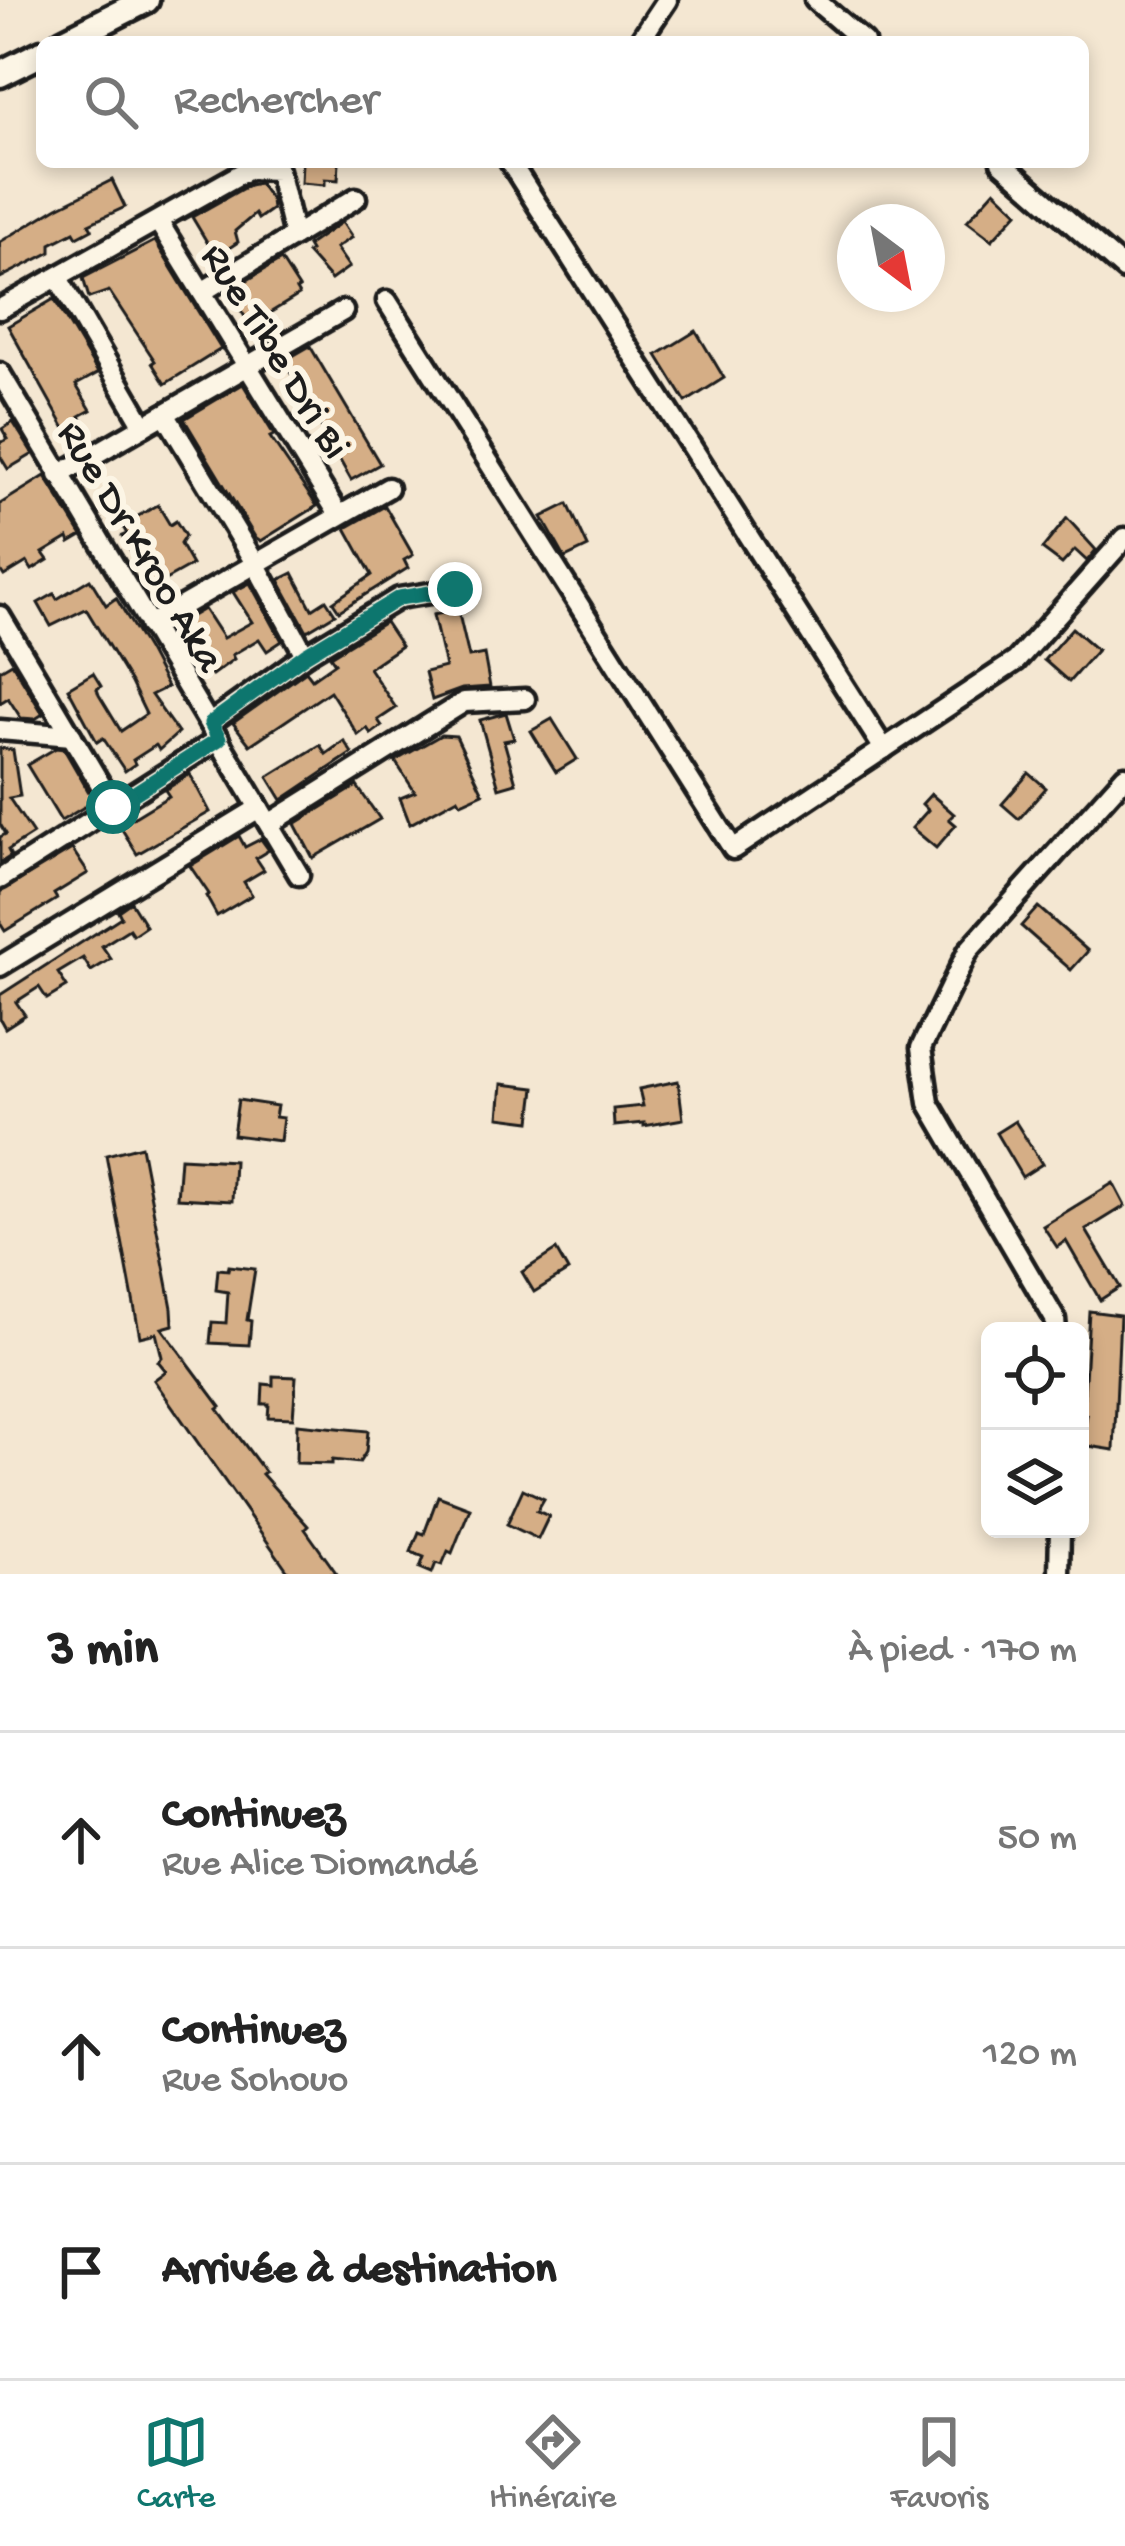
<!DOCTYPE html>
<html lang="fr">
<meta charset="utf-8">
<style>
body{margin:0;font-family:"Gochi Hand",sans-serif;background:#f2f2f2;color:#222}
.controls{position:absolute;right:36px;bottom:36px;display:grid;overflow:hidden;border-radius:18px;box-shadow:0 6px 18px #0003}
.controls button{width:108px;height:108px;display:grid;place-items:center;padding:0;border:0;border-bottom:3px solid #e0e0e0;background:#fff;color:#222;font:60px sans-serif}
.compass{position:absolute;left:837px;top:204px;width:108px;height:108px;border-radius:50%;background:#fff;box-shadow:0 6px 18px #0003;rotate:148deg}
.stop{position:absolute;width:36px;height:36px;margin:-27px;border:9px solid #0f766e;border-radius:50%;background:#fff}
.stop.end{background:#0f766e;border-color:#fff;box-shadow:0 3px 12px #0008}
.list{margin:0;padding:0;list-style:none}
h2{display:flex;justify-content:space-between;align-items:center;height:156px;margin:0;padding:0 48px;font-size:51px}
h2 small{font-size:39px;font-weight:400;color:#767676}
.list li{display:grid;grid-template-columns:78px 1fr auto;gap:36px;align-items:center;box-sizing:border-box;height:216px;padding:0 48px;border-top:3px solid #e0e0e0}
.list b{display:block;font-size:45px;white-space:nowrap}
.list p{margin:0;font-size:39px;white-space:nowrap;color:#767676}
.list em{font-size:39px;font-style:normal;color:#767676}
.icon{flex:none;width:66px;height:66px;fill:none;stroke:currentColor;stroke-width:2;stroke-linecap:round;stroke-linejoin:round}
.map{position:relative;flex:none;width:1125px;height:1574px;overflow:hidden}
.search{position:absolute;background:#fff;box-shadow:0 6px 18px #0003;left:36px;right:36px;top:36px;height:132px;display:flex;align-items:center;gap:30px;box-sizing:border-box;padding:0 42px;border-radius:18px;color:#767676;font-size:45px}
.sheet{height:804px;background:#fff}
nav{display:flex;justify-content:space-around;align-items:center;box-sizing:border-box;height:168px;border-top:3px solid #e0e0e0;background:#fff;font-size:33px;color:#767676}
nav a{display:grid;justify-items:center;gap:6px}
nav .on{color:#0f766e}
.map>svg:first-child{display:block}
</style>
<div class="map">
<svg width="1125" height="1574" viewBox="0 0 1125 1574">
<rect width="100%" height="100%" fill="#f4e7d2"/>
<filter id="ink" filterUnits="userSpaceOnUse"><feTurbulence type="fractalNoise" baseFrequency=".00833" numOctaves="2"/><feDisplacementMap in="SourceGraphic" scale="24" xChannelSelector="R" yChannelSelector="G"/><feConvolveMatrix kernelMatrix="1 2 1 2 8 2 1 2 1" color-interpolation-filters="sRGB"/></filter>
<g filter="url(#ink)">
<g fill="#d5ae86" stroke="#1c1c1c" stroke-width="3">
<path d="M302,162H339L338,180L325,179V185L301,183Z"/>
<path d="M112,180L125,207L89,224L92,229L77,237L74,232L51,244V252L0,278V242L58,207Z"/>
<path d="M259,183L271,200L272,209L258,219L255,214L235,231L238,242L220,254L214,244L210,247L192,217L249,185Z"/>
<path d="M995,190L1018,212L992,240L967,221Z"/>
<path d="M342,222L352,237L336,248L349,267L331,280L307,253L310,251L307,246Z"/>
<path d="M155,241L221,349L165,384L152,363L155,361L109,291L89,298L83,278Z"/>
<path d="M281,260L299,288L296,290L299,295L250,325L229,291Z"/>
<path d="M54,299L98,373L76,385L91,410L80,416L84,424L68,434L8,326Z"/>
<path d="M696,331L724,378L686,402L657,355Z"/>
<path d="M310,346L380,464L351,480L284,361Z"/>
<path d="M243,384L274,435L270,437L317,506L261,541L255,537L184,419Z"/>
<path d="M13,422L33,454L8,469L0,456V443L8,439L2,429Z"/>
<path d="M45,476L82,536L70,543L68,538L43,553L48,560L32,570L27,562L4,576L0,570V504Z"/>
<path d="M568,504L588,547L565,558L542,517Z"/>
<path d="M158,505L170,525L176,521L185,536L180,544L192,565L151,588L122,536L127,534L122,525Z"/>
<path d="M385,506L413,555L404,560L408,568L339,611L333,602L372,575L346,528Z"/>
<path d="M1067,518L1096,550L1087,561L1075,550L1062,564L1042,549Z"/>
<path d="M293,573L312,609L326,600L335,614L307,631L279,580Z"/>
<path d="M90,579L106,605L116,598L148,651L167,687L151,695L178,733L159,750L156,745L133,760L135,764L125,771L103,738L97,742L68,688L93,673L101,686L97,689L99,695L121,731L146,714L131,683L86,609L51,626L38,603L54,594L57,599Z"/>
<path d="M250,583L282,641L267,651L259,639L232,655L234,659L212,675L175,626L204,609L223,638L252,622L233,592Z"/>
<path d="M458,610L469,657L484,654L490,687L462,689L432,700L425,672L445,667L433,615Z"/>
<path d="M385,622L401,646L369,668L396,708L378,720L382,726L371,734L367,728L358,735L330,691L250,745L233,723L306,671L312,679L335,663L330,656Z"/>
<path d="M1072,628L1097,650L1069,682L1044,660Z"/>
<path d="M12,663L43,714L35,719L21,718L8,698L0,703V670Z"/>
<path d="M506,713L514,739L504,741L516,783L499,788L480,720Z"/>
<path d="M552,719L577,759L556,772L531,731Z"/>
<path d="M441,735L456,736L483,793L461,803L458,798L410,824L400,798L415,792L395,761Z"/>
<path d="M344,741L352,753L282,800L268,777L320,745L326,754Z"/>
<path d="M0,748L13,750L20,796L9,798L33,834L8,850L11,856L0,863V837L6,834L0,824Z"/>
<path d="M56,748L64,749L94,801L61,821L27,765Z"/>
<path d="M1029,773L1046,788L1019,819L1002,804Z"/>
<path d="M190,774L210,812L137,854L120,826L169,796L165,790Z"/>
<path d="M357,786L380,819L313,858L295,824Z"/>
<path d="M931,794L954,814L949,819L956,825L936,848L912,828L928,810L922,804Z"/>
<path d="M239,836L245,847L261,839L269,850L256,858L264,870L244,882L252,895L217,916L206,896L209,894L190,866Z"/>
<path d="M72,849L88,873L54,894L57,899L5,931L0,923V892Z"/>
<path d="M131,902L146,926L133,935L129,929L102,946L111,959L91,971L83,958L58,973L67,987L47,999L39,987L16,1002L25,1015L5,1028L0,1019V995L121,917L118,911Z"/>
<path d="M1038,907L1088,951L1071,970L1021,926Z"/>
<path d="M678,1081L683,1119L644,1126V1123L614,1126L613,1109L643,1106L639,1089Z"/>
<path d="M502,1084L535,1088L531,1121L499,1117Z"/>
<path d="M238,1100L277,1106L275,1117L283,1118L280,1141L233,1135Z"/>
<path d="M1015,1121L1042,1164L1022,1177L996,1133Z"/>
<path d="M141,1146L172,1308L173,1325L162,1328L221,1407L218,1409L265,1472L262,1474L308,1526L305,1529L337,1574H290L154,1380L166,1371L158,1361L162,1357L156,1333L140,1337L106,1155Z"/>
<path d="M180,1158L234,1161L232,1201L177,1198Z"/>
<path d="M1113,1183L1125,1206L1086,1230L1120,1287L1100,1300L1066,1241L1057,1247L1043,1226Z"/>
<path d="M556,1250L568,1271L534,1292L522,1272Z"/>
<path d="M229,1266L255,1269L247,1320L251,1321L249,1345L210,1343L212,1322L226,1323L228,1292L216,1290L218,1269L228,1270Z"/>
<path d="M1089,1311L1120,1315L1114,1450L1082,1445L1087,1415L1083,1414Z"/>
<path d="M273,1376L296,1377L293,1418L268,1417L269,1404H262L263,1384L273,1385Z"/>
<path d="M297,1424L368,1431L366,1452L359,1463L332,1460V1464L296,1463Z"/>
<path d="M523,1489L544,1499L537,1511L549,1516L538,1539L507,1524Z"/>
<path d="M438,1496L470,1508L452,1553L448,1551L442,1565L436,1563L432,1573L420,1568L424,1557L411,1552L419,1532L424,1534Z"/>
</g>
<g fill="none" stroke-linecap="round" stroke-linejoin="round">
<g stroke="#1c1c1c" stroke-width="27">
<g id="minor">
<path d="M815,0L864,42"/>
<path d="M639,42L667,0"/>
<path d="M510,162L884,749"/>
<path d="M1001,162L1125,270"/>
<path d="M158,221L339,515"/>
<path d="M58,278L144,426"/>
<path d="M202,292L356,198"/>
<path d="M387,301L733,849L1016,661L1125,538"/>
<path d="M0,309L249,169L278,170L294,236"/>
<path d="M0,373L299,875"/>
<path d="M165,414L255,563L305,655"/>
<path d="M59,475L343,311"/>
<path d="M0,616L114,807"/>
<path d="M149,625L388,488"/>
<path d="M210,723L305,655L399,598L455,589"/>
<path d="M0,730L72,736"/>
<path d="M269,824L464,702L525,699"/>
<path d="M0,879L219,739"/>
<path d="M0,966L259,808"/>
<path d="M1056,1331L1055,1319L929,1103L921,1048L968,951L1125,776"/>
<path d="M1059,1574L1060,1529"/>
</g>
</g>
<g stroke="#1c1c1c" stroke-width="33">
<g id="tertiary">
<path d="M63,42L146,0"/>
<path d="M0,74L42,53"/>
</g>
</g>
<use href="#minor" stroke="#fcf5e5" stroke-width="18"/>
<use href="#tertiary" stroke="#fcf5e5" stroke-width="24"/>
</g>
</g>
<g fill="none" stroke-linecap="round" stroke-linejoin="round" filter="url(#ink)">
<path stroke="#0f766e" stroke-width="15" d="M113,807L219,739L211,723L305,655L399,598L455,589"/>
</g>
<g text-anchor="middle" stroke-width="12" stroke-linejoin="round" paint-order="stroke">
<g font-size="42" fill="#1c1c1c" stroke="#fcf5e5">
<text transform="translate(279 349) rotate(58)" y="15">Rue Tibe Dri Bi</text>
<text transform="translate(144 544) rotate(59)" y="15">Rue Dr Kroo Aka</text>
</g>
</g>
</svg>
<div class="controls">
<button><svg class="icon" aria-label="locate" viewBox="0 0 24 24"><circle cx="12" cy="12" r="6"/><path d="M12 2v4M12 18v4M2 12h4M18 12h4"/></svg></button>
<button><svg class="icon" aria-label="layers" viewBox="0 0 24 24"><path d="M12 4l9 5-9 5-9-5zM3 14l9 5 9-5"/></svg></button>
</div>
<svg class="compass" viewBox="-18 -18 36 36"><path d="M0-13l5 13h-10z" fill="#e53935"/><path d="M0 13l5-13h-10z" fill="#767676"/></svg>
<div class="stop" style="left:113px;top:807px"></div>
<div class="stop end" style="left:455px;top:589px"></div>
<div class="search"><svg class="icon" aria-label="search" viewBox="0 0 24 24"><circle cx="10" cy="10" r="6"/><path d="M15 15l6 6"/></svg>Rechercher</div>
</div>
<section class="sheet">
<h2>3 min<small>À pied · 170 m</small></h2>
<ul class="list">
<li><svg class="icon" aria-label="ahead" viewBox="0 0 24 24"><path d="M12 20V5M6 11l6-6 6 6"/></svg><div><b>Continuez</b><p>Rue Alice Diomandé</p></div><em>50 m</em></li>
<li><svg class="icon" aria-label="ahead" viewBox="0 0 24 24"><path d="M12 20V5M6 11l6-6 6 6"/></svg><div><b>Continuez</b><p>Rue Sohouo</p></div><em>120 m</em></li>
<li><svg class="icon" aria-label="arrive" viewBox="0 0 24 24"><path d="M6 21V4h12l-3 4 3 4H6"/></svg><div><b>Arrivée à destination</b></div></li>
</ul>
</section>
<nav>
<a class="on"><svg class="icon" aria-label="map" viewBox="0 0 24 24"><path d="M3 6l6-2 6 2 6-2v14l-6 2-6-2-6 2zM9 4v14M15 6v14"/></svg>Carte</a>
<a><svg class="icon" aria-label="directions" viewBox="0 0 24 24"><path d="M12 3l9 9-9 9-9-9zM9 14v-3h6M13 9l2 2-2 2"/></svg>Itinéraire</a>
<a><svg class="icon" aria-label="saved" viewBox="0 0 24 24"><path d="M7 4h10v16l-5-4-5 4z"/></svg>Favoris</a>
</nav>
